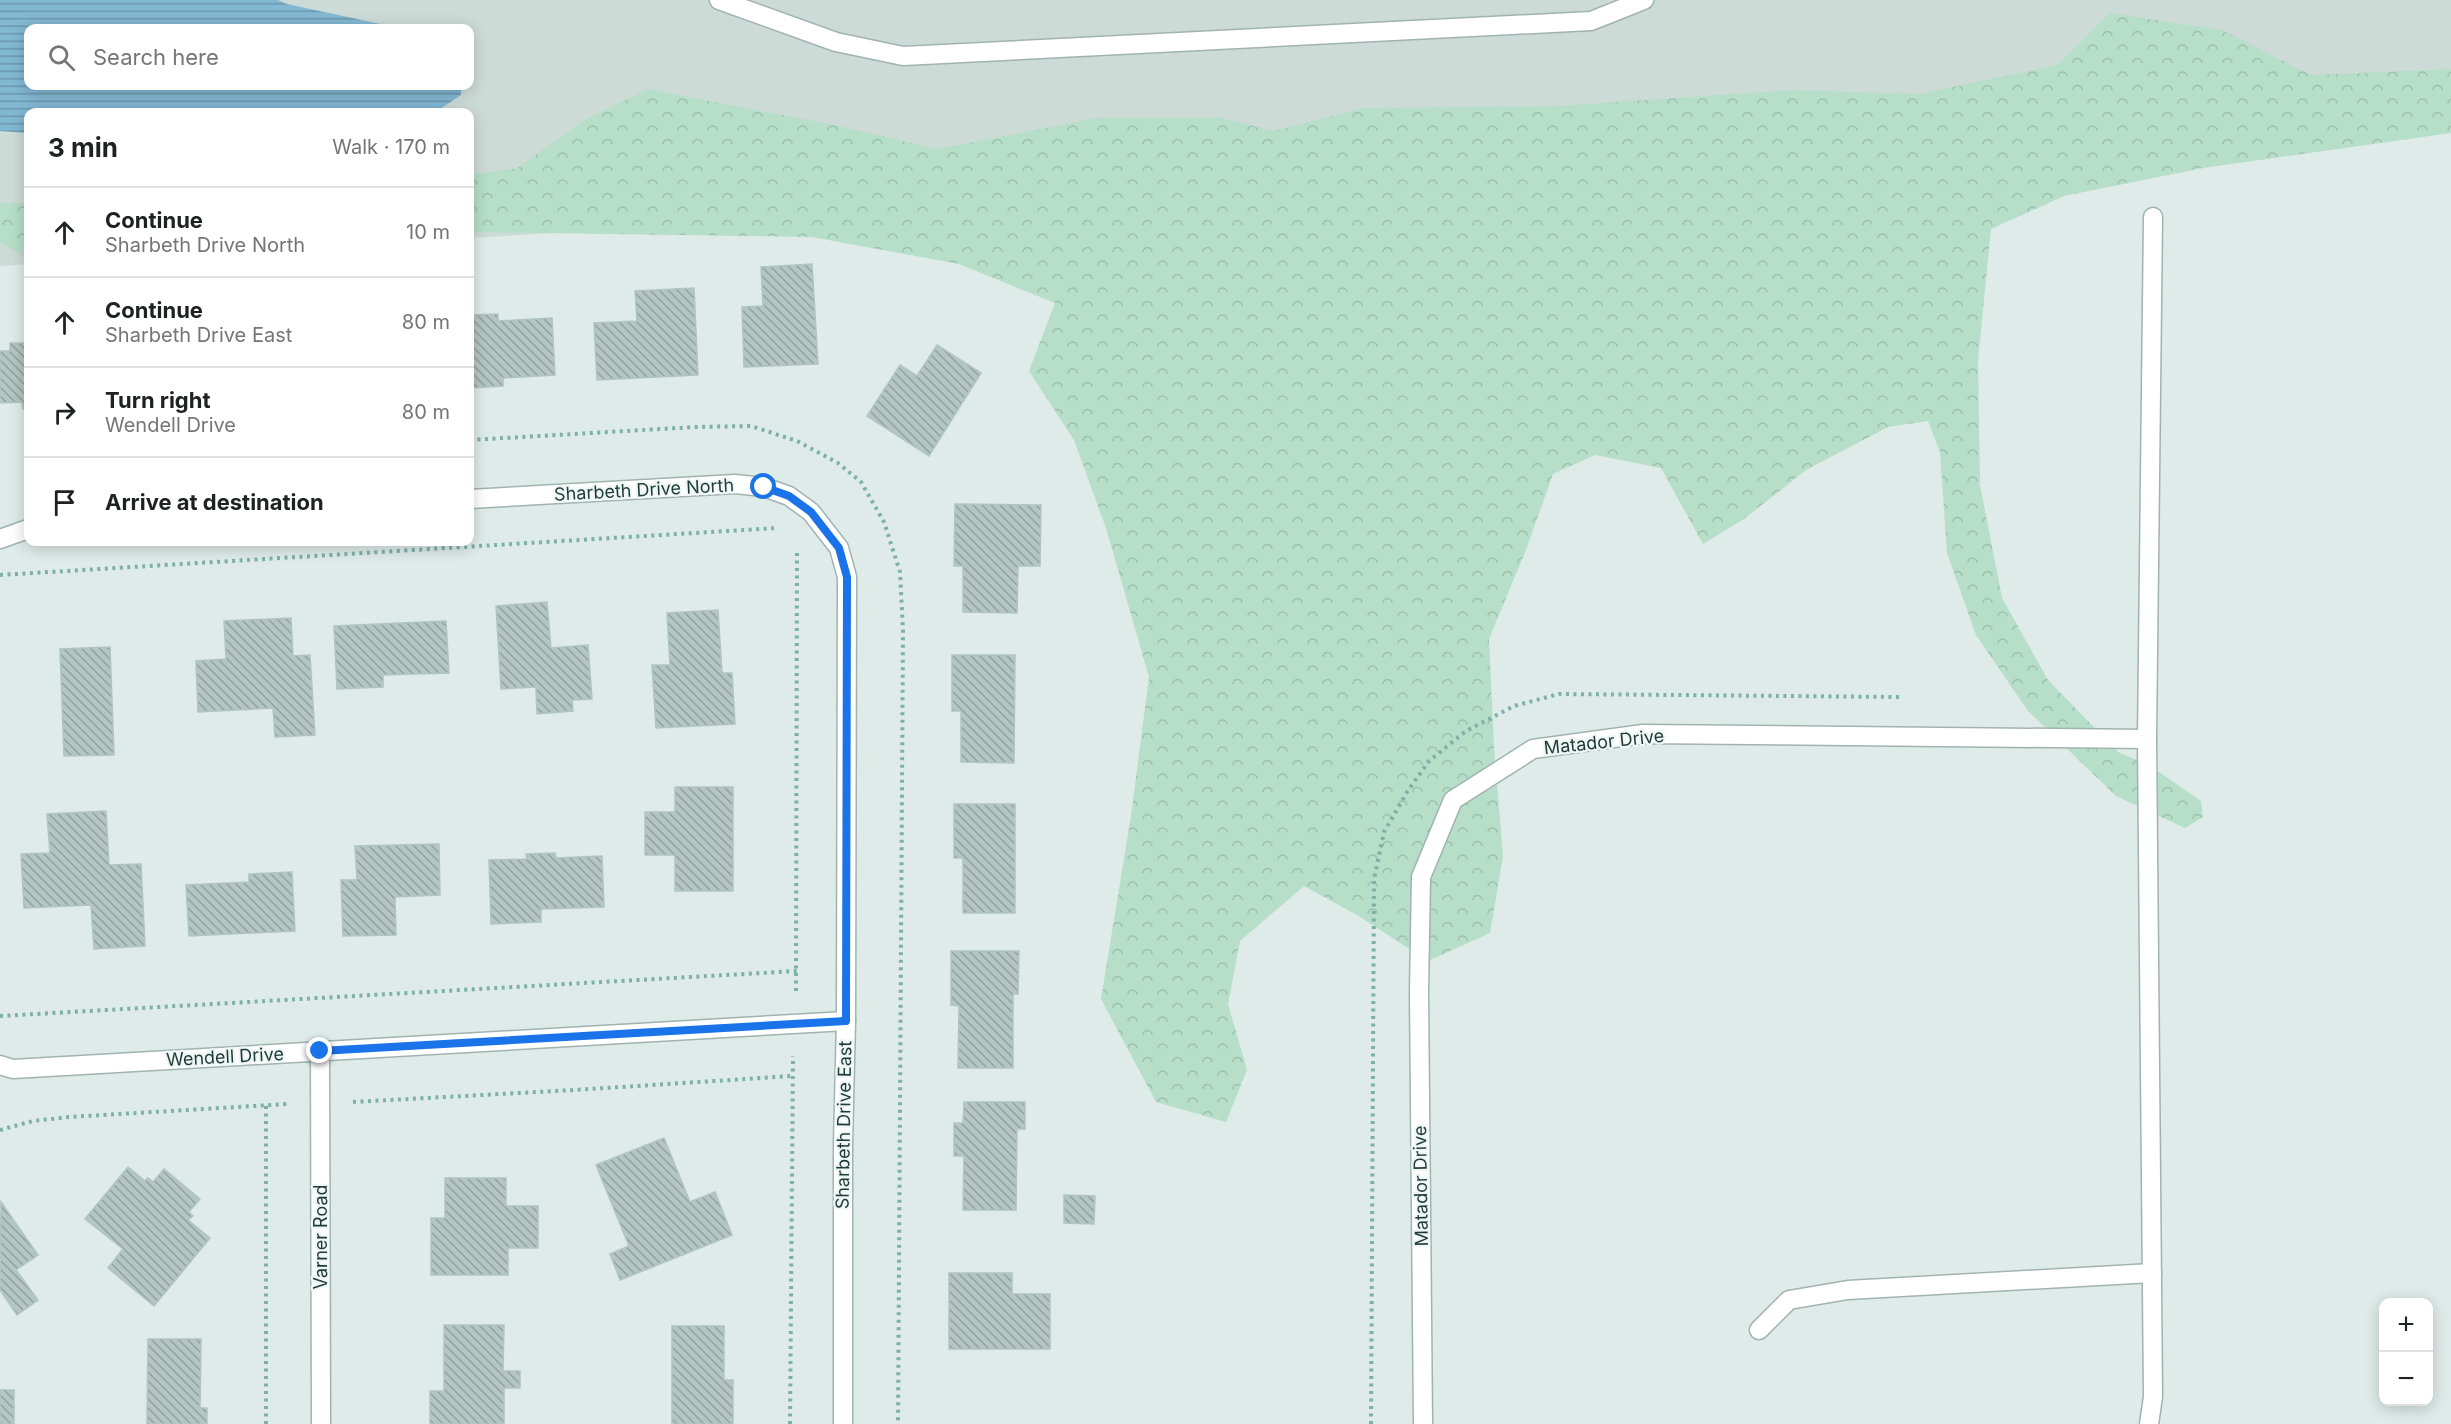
<!DOCTYPE html>
<meta charset="utf-8">
<style>
body{margin:0;font-family:Inter,sans-serif;background:#f6f6f6;color:#202124}
.controls{position:absolute;right:18px;bottom:18px;display:grid;overflow:hidden;border-radius:12px;box-shadow:0 3px 15px #0003}
.controls button{width:54px;height:54px;display:grid;place-items:center;padding:0;border:0;border-bottom:2px solid #e0e0e0;background:#fff;color:#202124;font:30px sans-serif}
.stop{position:absolute;width:18px;height:18px;margin:-14px;border:4px solid #1a73e8;border-radius:50%;background:#fff}
.stop.end{background:#1a73e8;border-color:#fff;box-shadow:0 2px 6px #0008}
.list{margin:0;padding:0;list-style:none}
h2{display:flex;justify-content:space-between;align-items:center;height:78px;margin:0;padding:0 24px;font-size:26px}
h2 small{font-size:20px;font-weight:400;color:#757577}
.list li{display:grid;grid-template-columns:39px 1fr auto;gap:18px;align-items:center;box-sizing:border-box;height:90px;padding:0 24px;border-top:2px solid #e0e0e0}
.list b{display:block;font-size:22px;white-space:nowrap}
.list p{margin:0;font-size:20px;white-space:nowrap;color:#757577}
.list em{font-size:20px;font-style:normal;color:#757577}
.icon{flex:none;width:33px;height:33px;fill:none;stroke:currentColor;stroke-width:2;stroke-linecap:round;stroke-linejoin:round}
.map{position:relative;flex:none;width:2451px;height:1424px;overflow:hidden}
.search{position:absolute;background:#fff;box-shadow:0 3px 15px #0003;left:24px;top:24px;width:450px;height:66px;display:flex;align-items:center;gap:15px;box-sizing:border-box;padding:0 21px;border-radius:12px;color:#757577;font-size:22px}
.panel{position:absolute;background:#fff;box-shadow:0 3px 15px #0003;left:24px;top:108px;width:450px;height:438px;border-radius:12px}
.map>svg:first-child{display:block}
</style>
<div class="map">
<svg width="2451" height="1424" viewBox="0 0 2451 1424">
<defs>
<pattern id="forest-crowns" width="20" height="18" patternUnits="userSpaceOnUse" patternTransform="scale(1.5)"><rect width="20" height="18" fill="#b6dec8"/><path d="M2 6a3 3 0 1 1 6 0M12 15a3 3 0 1 1 6 0" fill="none" stroke="#9cbfad"/></pattern>
<pattern id="water-rules" width="6" height="5" patternUnits="userSpaceOnUse" patternTransform="scale(1.5)"><rect width="6" height="5" fill="#83b8d3"/><path d="M0 2.5h6" fill="none" stroke="#6b97ac"/></pattern>
<pattern id="building-back-hatch" width="6" height="6" patternUnits="userSpaceOnUse" patternTransform="scale(1.5)"><rect width="6" height="6" fill="#b4c6c1"/><path d="M-1 5l2 2M0 0l6 6M5-1l2 2" fill="none" stroke="#92a29e"/></pattern>
</defs>
<rect width="100%" height="100%" fill="#deebe8"/>
<path fill="#cddbd7" fill-rule="evenodd" d="M0,0H2451V122L470,238V112H28V264L0,266ZM28,28H470V86H28Z"/>
<g fill="url(#forest-crowns)">
<path d="M2110,13L2222,30L2311,75L2451,69V133L2203,168L2064,196L1991,229L1978,360L1980,485L2002,598L2048,680L2118,752L2149,765L2201,801L2203,817L2185,828L2116,796L2028,711L1976,635L1947,553L1940,452L1928,421L1888,427L1806,470L1744,519L1703,544L1661,468L1595,455L1553,474L1526,550L1489,639L1494,748L1503,856L1490,933L1428,961L1357,915L1304,886L1240,941L1228,1004L1247,1070L1226,1122L1156,1102L1101,999L1131,816L1149,677L1106,528L1074,440L1029,371L1055,303L959,264L812,237L470,232V175L517,168L585,120L648,89L839,126L937,149L1098,118H1222L1273,131L1364,108L1557,106L1792,90L1919,94L2058,65Z"/>
<path d="M0,203H28V258L0,242Z"/>
</g>
<path fill="url(#water-rules)" d="M0,0H278L287,4L399,28H28V86H461V95L437,111L430,112H28V133L0,131Z"/>
<g fill="url(#building-back-hatch)" stroke="#b1c5c0" stroke-width="1.5">
<path d="M812,264L818,364L744,367L742,307L763,306L761,267Z"/>
<path d="M694,288L698,375L597,380L594,323L637,321L635,291Z"/>
<path d="M498,314V321L552,318L555,375L503,378V386L470,388V315Z"/>
<path d="M10,343H28V409H23L22,402L0,403V351H10Z"/>
<path d="M937,345L981,373L929,456L867,416L900,365L917,376Z"/>
<path d="M955,504L1041,505L1040,566H1018L1017,613L963,612V566H954Z"/>
<path d="M547,602L551,648L588,645L592,699L572,700L573,711L537,714L536,687L501,689L496,606Z"/>
<path d="M718,610L722,673H732L735,724L656,728L652,665H670L667,613Z"/>
<path d="M291,618L293,656L310,655L315,735L275,737L273,708L198,712L196,661L226,659L224,621Z"/>
<path d="M446,621L449,673L383,675V687L337,689L334,626Z"/>
<path d="M110,647L114,755L64,756L60,649Z"/>
<path d="M952,655H1015L1014,763L961,762V711H952Z"/>
<path d="M675,787H733V891H675V855H645V812H675Z"/>
<path d="M954,804H1015V913H963V858H954Z"/>
<path d="M106,811L109,865L141,864L145,946L94,949L91,905L24,908L21,854L50,853L47,814Z"/>
<path d="M439,844L440,895L395,897L396,935L343,936L341,880H357L355,846Z"/>
<path d="M555,853L556,858L602,856L604,907L541,909V922L491,924L489,860L527,859L526,854Z"/>
<path d="M292,872L295,931L189,936L186,885L249,882V874Z"/>
<path d="M951,951H1019L1018,994H1013V1068H958L959,1006L951,1005Z"/>
<path d="M964,1102H1025V1129H1017L1016,1210H963L964,1156H954V1123H963Z"/>
<path d="M664,1138L690,1202L715,1192L732,1235L620,1280L610,1254L629,1246L596,1165Z"/>
<path d="M128,1167L145,1181L148,1178L153,1182L164,1169L200,1199L189,1212L193,1216L188,1220L210,1238L154,1306L108,1268L123,1249L85,1219Z"/>
<path d="M445,1178H506V1206H538V1248H508V1275H431V1218H445Z"/>
<path d="M1064,1195L1095,1196L1094,1224L1064,1223Z"/>
<path d="M1,1202L38,1255L16,1270L38,1300L17,1315L0,1290Z"/>
<path d="M949,1273H1012V1294H1050V1349H949Z"/>
<path d="M444,1325H504L503,1371H520V1388H504V1424H430V1391H444Z"/>
<path d="M672,1326H724V1380H733V1424H672Z"/>
<path d="M148,1339H201L200,1408H207V1424H147Z"/>
<rect x="0" y="1390" width="14" height="34"/>
</g>
<g fill="none" stroke-linecap="round" stroke-linejoin="round">
<g stroke="#a1b3b0" stroke-width="21">
<path id="service" d="M719,0L836,42L903,56L1591,21L1644,0"/>
</g>
<g stroke="#a1b3b0" stroke-width="21">
<g id="minor">
<path d="M470,499L735,484L764,487L789,496L811,512L839,548L847,577L846,1021L843,1144V1424"/>
<path d="M0,539L28,529"/>
<path d="M320,1051L321,1424"/>
<path d="M0,1065L13,1069L846,1021"/>
<path d="M1759,1330L1789,1300L1848,1290L2152,1273"/>
<path d="M1423,1424L1419,992L1421,877L1453,800L1533,749L1643,734L2147,739"/>
<path d="M2149,1424L2153,1397L2147,739L2153,217"/>
</g>
</g>
<g stroke="#7db0a9" stroke-width="4" stroke-dasharray="3 4.5" stroke-linecap="butt">
<path d="M470,440L695,427L751,426L797,441L838,463L861,482L884,522L900,572L903,630L898,1424"/>
<path d="M0,575L777,528"/>
<path d="M796,991L797,549"/>
<path d="M0,1016L797,971"/>
<path d="M353,1102L574,1090L792,1076"/>
<path d="M0,1130L33,1121L69,1117L288,1104"/>
<path d="M266,1424V1105"/>
<path d="M790,1424L793,1056"/>
<path d="M1371,1424L1374,879L1384,832L1407,792L1429,761L1466,731L1514,706L1559,694L1901,697"/>
</g>
<use href="#service" stroke="#fff" stroke-width="18"/>
<use href="#minor" stroke="#fff" stroke-width="18"/>
</g>
<g fill="none" stroke-linecap="round" stroke-linejoin="round">
<path stroke="#1a73e8" stroke-width="8" d="M320,1051L846,1021L847,577L839,548L811,512L789,496L764,487"/>
</g>
<g text-anchor="middle" stroke-width="4.5" stroke-linejoin="round" paint-order="stroke">
<g font-size="18" fill="#1f3b39" stroke="#eff7f5">
<text transform="translate(644 490) rotate(-3)" y="6">Sharbeth Drive North</text>
<text transform="translate(1604 742) rotate(-6)" y="6">Matador Drive</text>
<text transform="translate(225 1057) rotate(-3)" y="6">Wendell Drive</text>
<text transform="translate(844 1125) rotate(-89)" y="6">Sharbeth Drive East</text>
<text transform="translate(1421 1186) rotate(-91)" y="6">Matador Drive</text>
<text transform="translate(321 1237) rotate(-90)" y="6">Varner Road</text>
</g>
</g>
</svg>
<div class="controls">
<button>+</button>
<button>−</button>
</div>
<div class="stop" style="left:764px;top:487px"></div>
<div class="stop end" style="left:320px;top:1051px"></div>
<div class="search"><svg class="icon" aria-label="search" viewBox="0 0 24 24"><circle cx="10" cy="10" r="6"/><path d="M15 15l6 6"/></svg>Search here</div>
<section class="panel">
<h2>3 min<small>Walk · 170 m</small></h2>
<ul class="list">
<li><svg class="icon" aria-label="ahead" viewBox="0 0 24 24"><path d="M12 20V5M6 11l6-6 6 6"/></svg><div><b>Continue</b><p>Sharbeth Drive North</p></div><em>10 m</em></li>
<li><svg class="icon" aria-label="ahead" viewBox="0 0 24 24"><path d="M12 20V5M6 11l6-6 6 6"/></svg><div><b>Continue</b><p>Sharbeth Drive East</p></div><em>80 m</em></li>
<li><svg class="icon" aria-label="right" viewBox="0 0 24 24"><path d="M7 20v-9h11M14 6l5 5-5 5"/></svg><div><b>Turn right</b><p>Wendell Drive</p></div><em>80 m</em></li>
<li><svg class="icon" aria-label="arrive" viewBox="0 0 24 24"><path d="M6 21V4h12l-3 4 3 4H6"/></svg><div><b>Arrive at destination</b></div></li>
</ul>
</section>
</div>
